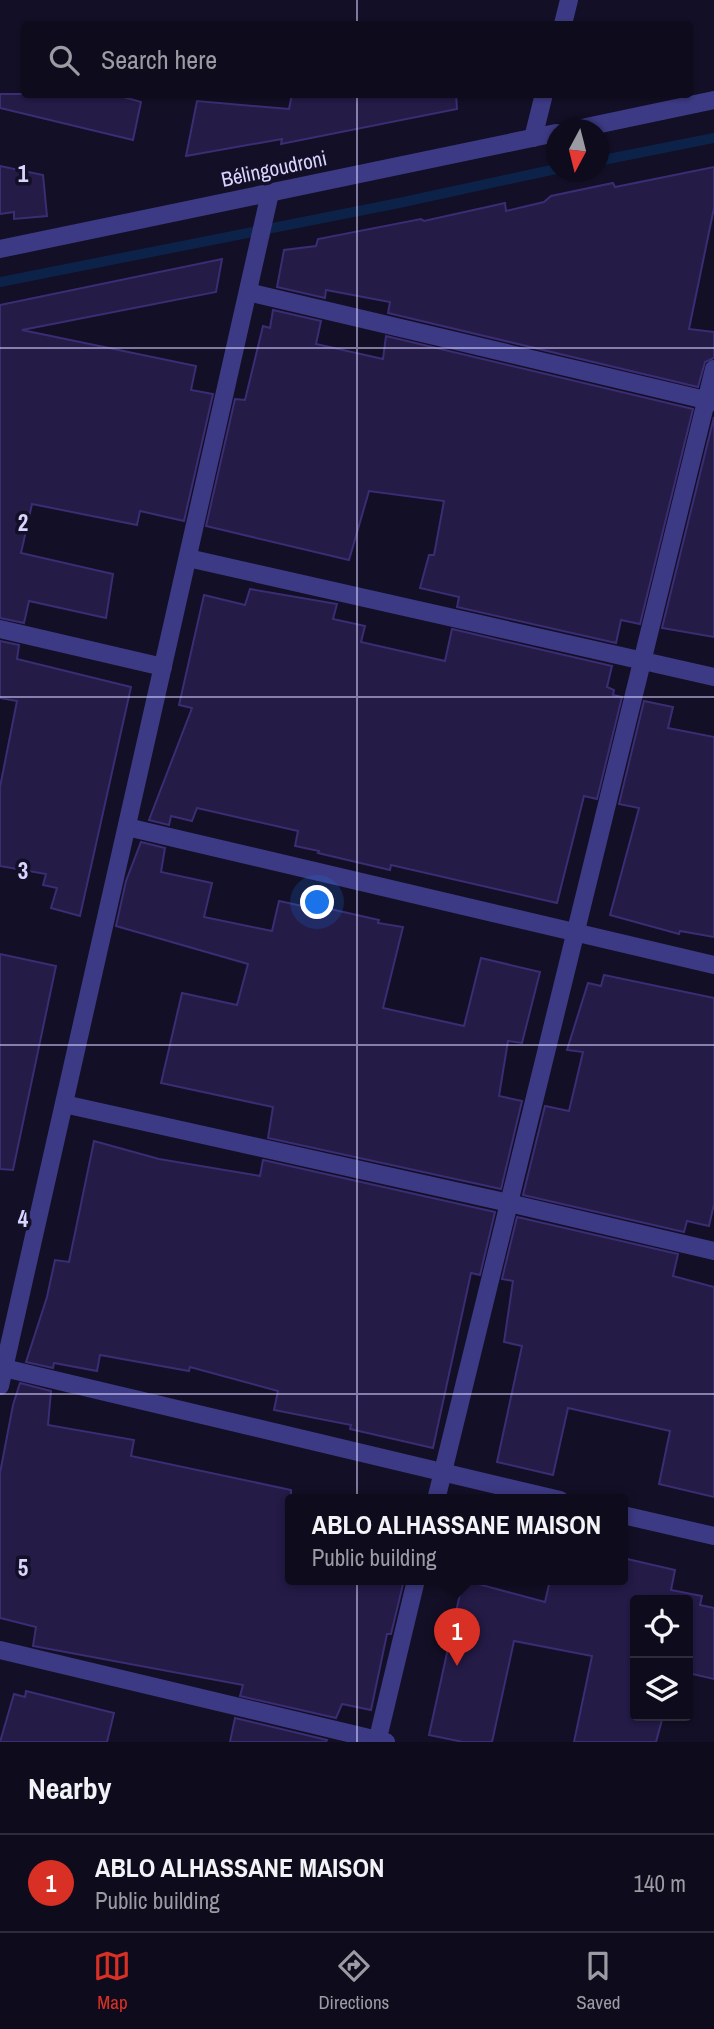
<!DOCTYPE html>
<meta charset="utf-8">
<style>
body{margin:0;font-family:"Archivo Narrow",sans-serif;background:#1c1929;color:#f1f3f6}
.controls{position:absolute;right:21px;bottom:21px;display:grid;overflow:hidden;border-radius:7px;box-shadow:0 2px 5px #0004}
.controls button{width:63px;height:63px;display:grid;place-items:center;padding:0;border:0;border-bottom:2px solid #2e2b3b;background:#0e0b1c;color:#f1f3f6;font:35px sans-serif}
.compass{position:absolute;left:546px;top:119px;width:63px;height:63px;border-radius:50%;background:#0e0b1c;box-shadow:0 2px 5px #0004;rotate:187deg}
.you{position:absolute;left:318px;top:903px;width:24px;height:24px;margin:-18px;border:5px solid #fff;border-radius:50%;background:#1a73e8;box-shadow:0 0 0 10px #1a73e833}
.badge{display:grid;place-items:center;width:46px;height:46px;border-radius:50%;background:#d93025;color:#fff;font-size:23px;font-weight:700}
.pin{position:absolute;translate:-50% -58px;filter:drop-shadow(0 2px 4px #0008)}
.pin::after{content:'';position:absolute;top:37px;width:24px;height:21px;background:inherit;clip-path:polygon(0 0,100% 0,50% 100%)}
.popup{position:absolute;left:285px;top:1494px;width:343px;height:91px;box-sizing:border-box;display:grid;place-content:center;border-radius:7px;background:#0e0b1c;filter:drop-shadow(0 2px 5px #0005);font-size:23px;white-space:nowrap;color:#9b9ba3}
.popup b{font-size:26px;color:#f1f3f6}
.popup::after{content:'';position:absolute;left:50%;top:100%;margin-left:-14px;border:14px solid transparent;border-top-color:#0e0b1c}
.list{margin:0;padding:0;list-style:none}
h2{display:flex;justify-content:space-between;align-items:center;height:91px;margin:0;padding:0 28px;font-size:30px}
h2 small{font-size:23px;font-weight:400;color:#9b9ba3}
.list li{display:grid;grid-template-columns:46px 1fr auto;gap:21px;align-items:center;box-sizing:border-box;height:98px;padding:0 28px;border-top:2px solid #2e2b3b}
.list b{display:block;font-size:26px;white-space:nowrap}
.list p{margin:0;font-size:23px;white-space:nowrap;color:#9b9ba3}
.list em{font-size:23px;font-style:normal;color:#9b9ba3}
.icon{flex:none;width:38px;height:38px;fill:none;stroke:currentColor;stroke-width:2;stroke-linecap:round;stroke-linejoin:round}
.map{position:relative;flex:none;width:714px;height:1742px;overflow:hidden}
.search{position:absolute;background:#0e0b1c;box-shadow:0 2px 5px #0004;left:21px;right:21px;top:21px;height:77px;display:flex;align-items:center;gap:18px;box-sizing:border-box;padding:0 24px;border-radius:7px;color:#9b9ba3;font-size:26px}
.sheet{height:189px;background:#0e0b1c}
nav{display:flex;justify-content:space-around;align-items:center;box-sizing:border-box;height:98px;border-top:2px solid #2e2b3b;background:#0e0b1c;font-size:19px;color:#9b9ba3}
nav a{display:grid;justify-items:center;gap:4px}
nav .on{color:#d93025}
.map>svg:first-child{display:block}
</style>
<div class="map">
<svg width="714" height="1742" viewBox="0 0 714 1742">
<rect width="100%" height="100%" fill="#130f26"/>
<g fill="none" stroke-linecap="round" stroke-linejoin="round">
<g stroke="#0c2248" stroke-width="10">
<path d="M598,161L714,138"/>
<path d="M0,282L399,203L556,169"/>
</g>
</g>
<g fill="#241b47" stroke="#3b2d73" stroke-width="2">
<path d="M0,94H113L141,102L133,140L0,108Z"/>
<path d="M292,94H456L457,109L281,144L282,139L186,156L197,101L289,109Z"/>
<path d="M0,166L43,175L47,216L14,219V212L0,214Z"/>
<path d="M714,167V208L689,329L714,332V358L705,362L698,387L388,313L390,302L326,290L325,298L277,287L284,250L316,246L318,239L421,219L424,221L505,203L506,211L544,202L551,196L613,183L615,187Z"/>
<path d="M222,259L216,292L22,330L196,366L191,390L213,394L184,521L140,511L137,525L32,504L21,553L113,574L106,618L29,601L24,623L0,618V305Z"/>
<path d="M273,310L321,321L316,344L383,359L386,336L693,409L640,624L621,620L616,643L457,607L459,597L420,588L429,555H434L444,501L369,491L349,560L206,526L235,399L245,400L263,326L270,328Z"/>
<path d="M714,417V637L662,628Z"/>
<path d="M250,589L337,604L333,619L365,626L361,642L445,661L452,629L612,666L607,687L614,690L613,695L622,697L597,799L584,796L557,903L391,865L390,870L318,853L319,851L295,846L298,831L197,808L192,821L171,816L169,825L149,820L192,708L179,705L204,595L245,605Z"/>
<path d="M0,641L19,645L17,659L131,687L80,916L51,908L57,888L43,885L46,874L0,866V787L17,701L0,698Z"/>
<path d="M644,701L673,707L668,728L714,737V937L680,931L679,934L610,915L639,808L619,804Z"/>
<path d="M141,842L165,848L161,872L212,883L204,917L272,931L279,901L307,907L308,904L379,920L378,923L403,927L383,1008L464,1026L481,958L540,972L522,1043L508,1041L499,1096L522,1101L501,1189L268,1138L273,1107L161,1083L182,993L237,1005L248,964L116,926L126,881Z"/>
<path d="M0,954L56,966L13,1170L0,1169Z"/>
<path d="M604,975L714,998V1204L709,1226L687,1221L684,1232L523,1195L545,1106L569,1111L583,1052L567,1050L588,983L601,986Z"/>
<path d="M94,1141L159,1159L260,1176L263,1160L495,1212L480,1275L471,1273L433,1448L350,1429L351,1425L274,1410L278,1391L190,1367L189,1371L100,1355L97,1371L54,1363L53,1368L26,1362L47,1297L55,1260L69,1262Z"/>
<path d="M517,1217L678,1254L673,1276L714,1287V1497L659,1484L670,1431L568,1408L553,1475L497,1462L522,1346L504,1342L513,1281L502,1279Z"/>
<path d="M20,1383L51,1391L48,1425L134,1440L131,1456L291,1490V1580H404L391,1634H387L371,1710L342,1704L336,1718L240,1696L243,1685L33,1646L36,1627L0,1618V1473L13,1405Z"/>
<path d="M623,1558L675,1570L671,1590L702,1596L700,1605L714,1608V1679L688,1673V1600H635V1716H663L656,1742H574L592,1656L514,1641L492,1742H463L429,1735L463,1580L545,1602L550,1580H623Z"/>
<path d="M26,1691L114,1713L107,1742H0L14,1694L25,1697Z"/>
<path d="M235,1718L327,1740L326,1742H230Z"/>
</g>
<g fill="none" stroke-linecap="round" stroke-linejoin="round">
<g stroke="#3d3a85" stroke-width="18">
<path d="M563,24L569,0"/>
<path d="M572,130L714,100"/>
<path d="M533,138L544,94"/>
<path d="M0,249L556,133"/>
<path d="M248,292L714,402"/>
<path d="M188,558L714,677"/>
<path d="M0,629L163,667"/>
<path d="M127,827L714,965"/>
<path d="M64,1104L509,1203L714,1251"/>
<path d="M4,1368L560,1500"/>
<path d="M0,1386L270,193"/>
<path d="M436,1500L714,369"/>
<path d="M623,1515L714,1536"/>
<path d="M0,1650L386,1742"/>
<path d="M377,1742L416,1580"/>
</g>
</g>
<path fill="none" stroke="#d9d4ff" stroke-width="2" stroke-opacity="0.55" d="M357,0V24M357,94V1742M0,348H714M0,697H714M0,1045H714M0,1394H714"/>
<g text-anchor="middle" stroke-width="7" stroke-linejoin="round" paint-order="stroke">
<g font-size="21" fill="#d9d4ff" stroke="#130f26">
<text transform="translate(274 169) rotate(-12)" y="7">Bélingoudroni</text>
</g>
</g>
<g font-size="23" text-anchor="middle" font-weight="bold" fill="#d9d4ff" stroke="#130f26" stroke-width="7" stroke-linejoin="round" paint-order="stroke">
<text x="23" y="182">1</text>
<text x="23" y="531">2</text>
<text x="23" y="879">3</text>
<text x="23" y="1227">4</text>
<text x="23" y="1576">5</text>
</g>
</svg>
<div class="controls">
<button><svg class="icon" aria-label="locate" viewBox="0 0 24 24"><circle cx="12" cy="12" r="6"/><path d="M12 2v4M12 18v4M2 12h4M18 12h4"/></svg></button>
<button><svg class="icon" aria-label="layers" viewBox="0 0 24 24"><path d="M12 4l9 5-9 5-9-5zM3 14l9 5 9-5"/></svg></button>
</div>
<svg class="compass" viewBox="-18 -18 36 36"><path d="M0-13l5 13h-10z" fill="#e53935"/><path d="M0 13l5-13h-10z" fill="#9b9ba3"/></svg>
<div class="you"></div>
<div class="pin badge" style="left:457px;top:1666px">1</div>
<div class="popup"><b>ABLO ALHASSANE MAISON</b>Public building</div>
<div class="search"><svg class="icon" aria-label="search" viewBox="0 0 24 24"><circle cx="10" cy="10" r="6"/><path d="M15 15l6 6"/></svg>Search here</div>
</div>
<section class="sheet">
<h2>Nearby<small></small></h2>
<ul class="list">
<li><span class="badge">1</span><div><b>ABLO ALHASSANE MAISON</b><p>Public building</p></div><em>140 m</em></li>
</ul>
</section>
<nav>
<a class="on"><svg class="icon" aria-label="map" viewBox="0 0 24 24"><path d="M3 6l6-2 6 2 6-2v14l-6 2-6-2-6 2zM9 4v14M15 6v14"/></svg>Map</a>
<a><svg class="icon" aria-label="directions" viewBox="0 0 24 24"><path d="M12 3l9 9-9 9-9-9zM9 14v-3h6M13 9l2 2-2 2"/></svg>Directions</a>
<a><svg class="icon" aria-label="saved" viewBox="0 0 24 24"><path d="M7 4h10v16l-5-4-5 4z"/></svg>Saved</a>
</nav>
